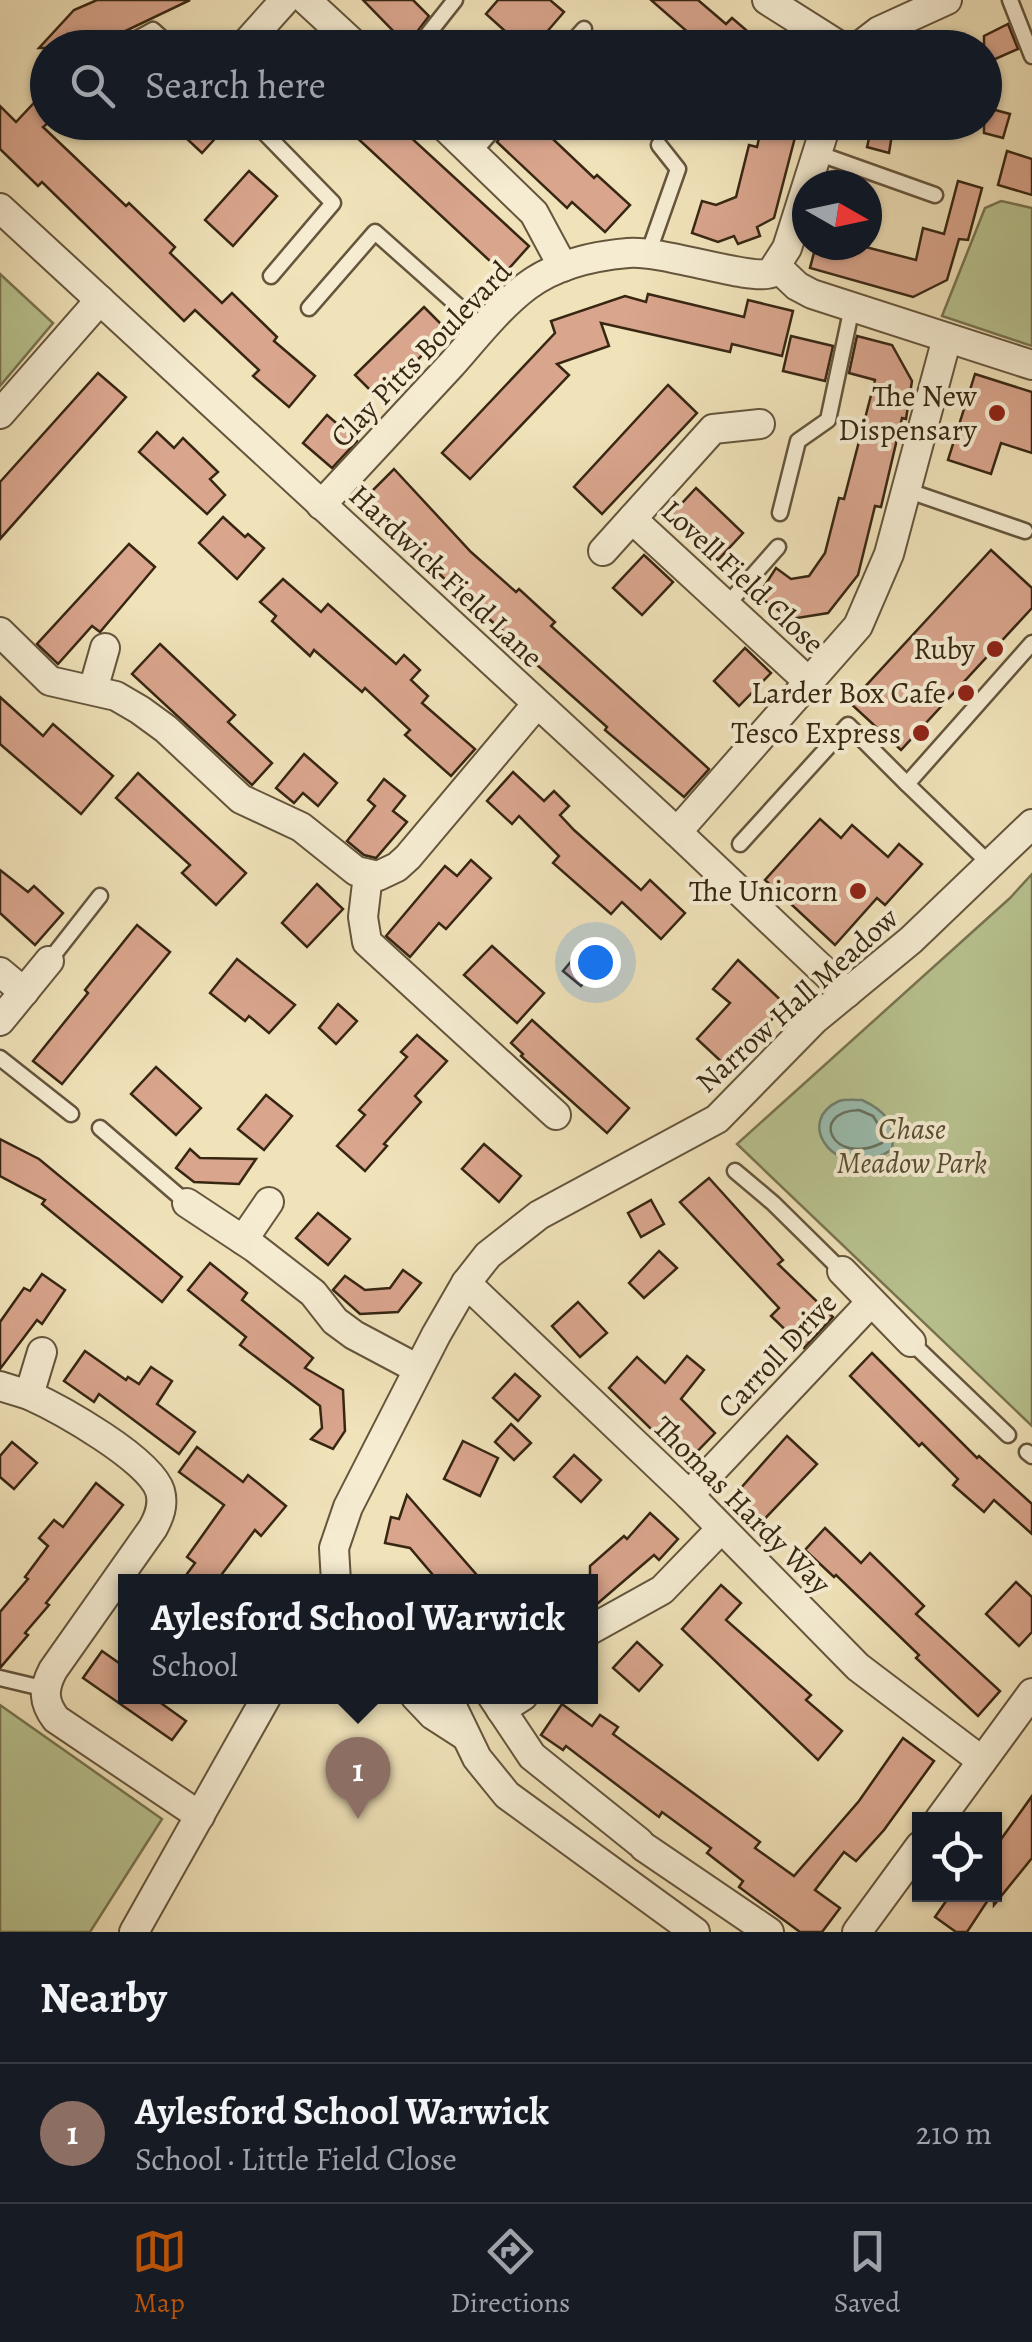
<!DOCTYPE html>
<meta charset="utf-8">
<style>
body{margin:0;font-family:Alegreya,serif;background:#20242c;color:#f1f3f6}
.controls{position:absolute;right:30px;bottom:30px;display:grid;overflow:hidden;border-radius:0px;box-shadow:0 2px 8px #0004}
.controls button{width:90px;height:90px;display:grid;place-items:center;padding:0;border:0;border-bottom:2px solid #363941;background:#171b24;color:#f1f3f6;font:50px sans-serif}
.compass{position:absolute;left:792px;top:170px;width:90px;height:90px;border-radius:50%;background:#171b24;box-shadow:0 2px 8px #0004;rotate:99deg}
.you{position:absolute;left:595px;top:962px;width:35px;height:35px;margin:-25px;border:8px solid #fff;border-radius:50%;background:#1a73e8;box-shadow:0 0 0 15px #1a73e833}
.badge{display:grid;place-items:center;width:65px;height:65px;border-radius:50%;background:#b45309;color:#fff;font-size:32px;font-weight:700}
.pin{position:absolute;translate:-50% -82px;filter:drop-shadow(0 2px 5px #0008)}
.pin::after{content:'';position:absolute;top:52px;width:35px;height:30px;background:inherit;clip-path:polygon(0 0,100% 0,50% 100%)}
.popup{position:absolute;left:118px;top:1574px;width:480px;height:130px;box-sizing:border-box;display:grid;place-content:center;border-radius:0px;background:#171b24;filter:drop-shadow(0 2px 8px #0005);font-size:32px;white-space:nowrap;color:#9ea1a6}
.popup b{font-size:38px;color:#f1f3f6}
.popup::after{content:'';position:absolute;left:50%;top:100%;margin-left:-20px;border:20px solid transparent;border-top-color:#171b24}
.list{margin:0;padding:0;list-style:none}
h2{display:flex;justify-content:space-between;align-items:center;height:130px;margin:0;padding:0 40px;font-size:42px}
h2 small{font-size:32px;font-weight:400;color:#9ea1a6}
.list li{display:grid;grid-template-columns:65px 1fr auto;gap:30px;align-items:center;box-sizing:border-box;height:140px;padding:0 40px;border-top:2px solid #363941}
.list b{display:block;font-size:38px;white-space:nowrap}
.list p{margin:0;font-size:32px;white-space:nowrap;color:#9ea1a6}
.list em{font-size:32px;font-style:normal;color:#9ea1a6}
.icon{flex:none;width:55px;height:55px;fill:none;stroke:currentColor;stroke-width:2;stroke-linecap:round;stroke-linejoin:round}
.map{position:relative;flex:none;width:1032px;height:1932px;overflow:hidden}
.search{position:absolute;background:#171b24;box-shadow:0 2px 8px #0004;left:30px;right:30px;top:30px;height:110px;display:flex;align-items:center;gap:25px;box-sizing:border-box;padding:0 35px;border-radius:55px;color:#9ea1a6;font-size:38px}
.sheet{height:270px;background:#171b24}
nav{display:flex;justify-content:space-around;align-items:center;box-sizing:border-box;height:140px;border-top:2px solid #363941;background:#171b24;font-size:28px;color:#9ea1a6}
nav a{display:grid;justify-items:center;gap:5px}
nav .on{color:#b45309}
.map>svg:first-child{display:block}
</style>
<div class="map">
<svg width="1032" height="1932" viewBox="0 0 1032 1932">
<rect width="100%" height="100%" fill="#f0e2b9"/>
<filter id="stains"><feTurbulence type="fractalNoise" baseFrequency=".002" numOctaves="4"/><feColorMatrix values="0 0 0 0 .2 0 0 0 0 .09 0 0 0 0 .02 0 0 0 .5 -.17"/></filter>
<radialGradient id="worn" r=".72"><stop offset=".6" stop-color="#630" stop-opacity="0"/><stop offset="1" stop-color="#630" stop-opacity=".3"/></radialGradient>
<g fill="#b8c390" stroke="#787451" stroke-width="2.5">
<path d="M1001,201L1032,208V346L942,316L985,208Z"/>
<path d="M0,274L53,323L0,386Z"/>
<path d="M1032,874V1426L737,1144L1010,898Z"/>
<path d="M0,1705L162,1819L90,1932H0Z"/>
</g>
<path fill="#9abeb0" stroke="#728171" stroke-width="2.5" d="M862,1100C886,1111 896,1124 892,1150C885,1153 878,1158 870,1160C831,1170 796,1121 839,1101C845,1099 856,1100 862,1100Z"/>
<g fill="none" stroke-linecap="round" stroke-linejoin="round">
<path stroke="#687261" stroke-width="2.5" d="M859,1110L873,1116L884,1134L882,1143C832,1167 808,1112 859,1110Z"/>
</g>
<g fill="#d9a58d" stroke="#372612" stroke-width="2.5">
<path d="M97,0H190L90,48H39L74,10Z"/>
<path d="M363,0H413L429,16L407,45Z"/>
<path d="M498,0H550L564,12L533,48H524L486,14Z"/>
<path d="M651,0H698L726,24L732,18L767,48H706Z"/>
<path d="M1008,24L1018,49L984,64V36Z"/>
<path d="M48,88V123L43,127L126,206L129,203L175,247L170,253L222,303L232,293L277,337L274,341L315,376L289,407L253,376L259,370L195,310L184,321L42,182L38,186L0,149V106L16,122Z"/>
<path d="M984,107L1010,114L1003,138L984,133Z"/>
<path d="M169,122H230L202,153Z"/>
<path d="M340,122H394L529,246L504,274Z"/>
<path d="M510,122H535L594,178L597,175L630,205L605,232L572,202L567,208L497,142Z"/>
<path d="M763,122H799L774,218L757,227L760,236L738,244L734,236L718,242L692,233L702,201L716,205L736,197L749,145L757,147Z"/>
<path d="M873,122H894L889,153L867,147Z"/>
<path d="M1007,151L1032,159V195L998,185Z"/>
<path d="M249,171L277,196L233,246L205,220Z"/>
<path d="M958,181L982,188L968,240L959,239L947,280L913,297L810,268L816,245H858L916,260L923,228L944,234Z"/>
<path d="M648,294L744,317L748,300L793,311L782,356L732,344L730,352L601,323L609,346L557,364L569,375L470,479L442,453L555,333L551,321L625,296L646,302Z"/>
<path d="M424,307L447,330L379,399L355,375Z"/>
<path d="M791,336L833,346L825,381L783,371Z"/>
<path d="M857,336L892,345L912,381L906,419L902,418L881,507L875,506L858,575L828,613L791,619L758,596L776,568L791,579L809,576L825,553L839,498L844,499L875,380L849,373Z"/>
<path d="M98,373L126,397L0,539V482Z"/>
<path d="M975,374L1032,392V453L1001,443L991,474L948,460Z"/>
<path d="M668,385L697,413L602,514L574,487Z"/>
<path d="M327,415L357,441L332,468L303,443Z"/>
<path d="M157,432L174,448L183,438L218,472L210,479L225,495L207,514L139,452Z"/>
<path d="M394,469L471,552L516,592L519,589L555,622L551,626L709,769L684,797L605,730L607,727L536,664L538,661L468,601L362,501Z"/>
<path d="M696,488L743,533L718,560L671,515Z"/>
<path d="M223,517L245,537L248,534L264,548L237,579L199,543Z"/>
<path d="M129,544L155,567L100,632L92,626L58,664L37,644Z"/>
<path d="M991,550L1032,588V608L901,750L850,703Z"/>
<path d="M644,555L673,582L642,615L613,588Z"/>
<path d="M283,579L321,612L328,604L396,664L404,655L420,670L411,680L428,696L422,703L475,749L451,776L405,735L410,730L365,688L362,692L314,650L310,656L272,621L276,616L260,602Z"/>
<path d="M160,644L235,715L228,722L272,763L252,785L132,674Z"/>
<path d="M745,648L771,673L739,706L714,681Z"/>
<path d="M0,697L43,736L53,724L113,776L81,814L0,744Z"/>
<path d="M304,754L337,783L318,806L303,793L294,803L276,788Z"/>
<path d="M513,772L544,801L554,791L569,806L560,815L574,830L641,890L650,880L685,913L661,939L622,902L611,914L553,863L559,856L519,816L512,824L487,801Z"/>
<path d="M138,773L246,873L216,905L182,873L190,865L116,798Z"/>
<path d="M384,779L405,796L393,811L407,822L376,858L364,855L347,841L375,806L368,800Z"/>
<path d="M820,819L841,838L852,825L888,857L899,844L922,864L885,905L877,898L835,945L765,880Z"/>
<path d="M471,860L491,878L446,929L439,923L410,957L386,936L445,866L457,876Z"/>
<path d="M0,870L28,892L34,886L63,913L35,945L0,913Z"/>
<path d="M317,884L343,909L307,947L282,923Z"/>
<path d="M137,925L170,952L62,1084L33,1061L88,993L85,990Z"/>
<path d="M492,946L544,993L517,1023L464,975Z"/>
<path d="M578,953L596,968L581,986L563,971Z"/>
<path d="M237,959L295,1005L269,1033L249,1016L245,1021L210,993Z"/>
<path d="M738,960L786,1005L726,1066L697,1039L730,1003L713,989Z"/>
<path d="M338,1004L357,1021L336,1044L319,1028Z"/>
<path d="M532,1020L629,1108L607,1133L521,1056L523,1054L511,1043Z"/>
<path d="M417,1035L447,1061L415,1096L421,1102L384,1144L387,1146L365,1171L337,1146L365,1115L359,1110L407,1057L401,1052Z"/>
<path d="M156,1067L201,1108L176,1135L131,1094Z"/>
<path d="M266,1095L292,1116L264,1150L238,1129Z"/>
<path d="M0,1139L39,1159L182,1277L162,1302L42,1204L45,1200L0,1176Z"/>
<path d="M484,1144L521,1176L499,1202L462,1169Z"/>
<path d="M190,1149L200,1158L256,1159L239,1184L194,1182L176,1168Z"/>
<path d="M709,1178L783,1260L778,1264L833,1317L804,1348L771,1316L779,1308L680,1202Z"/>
<path d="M651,1200L664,1224L641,1237L628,1213Z"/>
<path d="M318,1213L350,1239L328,1265L296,1238Z"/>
<path d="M659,1251L677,1268L644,1298L629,1283Z"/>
<path d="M210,1263L247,1293L242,1300L313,1358L305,1368L343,1390L345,1431L333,1449L311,1439L322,1428L320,1406L240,1345L246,1337L188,1290Z"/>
<path d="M403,1270L421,1283L398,1312L360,1314L333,1290L345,1276L365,1290L390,1288Z"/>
<path d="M42,1274L65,1290L42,1324L37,1320L0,1369V1322L24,1288L30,1291Z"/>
<path d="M578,1302L607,1333L580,1357L552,1326Z"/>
<path d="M85,1351L126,1380L128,1377L139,1384L151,1367L172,1381L157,1404L195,1432L179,1454L99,1394L94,1402L64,1381Z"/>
<path d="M872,1353L977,1458L979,1456L1032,1504V1534L994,1500L984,1512L953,1485L958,1479L922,1443L919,1446L850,1376Z"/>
<path d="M687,1356L704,1370L681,1399L715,1433L686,1463L609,1388L637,1357L665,1383Z"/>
<path d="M515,1374L540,1396L518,1421L493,1398Z"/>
<path d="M511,1424L531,1443L514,1460L495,1442Z"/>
<path d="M787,1436L817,1464L753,1531L725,1506Z"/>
<path d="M463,1441L498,1458L480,1496L444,1479Z"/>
<path d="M12,1442L37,1463L14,1489L0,1477V1456Z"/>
<path d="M197,1447L243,1482L248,1475L286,1506L261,1536L255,1530L216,1582H181L195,1563L187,1557L224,1505L179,1472Z"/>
<path d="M574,1455L601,1480L581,1502L554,1477Z"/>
<path d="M96,1483L123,1505L46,1603L49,1605L25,1633L28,1635L0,1668V1612L28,1579L25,1577L48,1546L39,1538L54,1520L63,1527Z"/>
<path d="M407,1495L483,1582H439L410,1548L385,1543L391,1517L399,1519Z"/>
<path d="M650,1513L678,1539L659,1560L654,1555L590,1610V1566L624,1536L627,1539Z"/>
<path d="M825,1528L861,1563L870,1553L924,1606L916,1614L1000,1691L978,1716L916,1658L919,1655L836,1575L834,1577L805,1550Z"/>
<path d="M1016,1582L1032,1597V1632L1019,1646L986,1614Z"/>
<path d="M721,1585L741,1603L726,1620L811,1695L806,1700L842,1731L818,1760L682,1629Z"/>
<path d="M637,1642L662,1665L639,1691L613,1668Z"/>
<path d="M102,1651L126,1668V1696H151L186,1721L172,1740L83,1678Z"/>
<path d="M562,1704L592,1726L600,1715L618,1727L613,1734L760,1842L755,1848L794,1876L859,1801L903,1738L934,1761L884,1830L856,1861L844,1852L815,1890L840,1908L822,1932H800L739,1887L743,1881L707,1853L711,1848L662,1812L659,1817L566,1746L563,1750L541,1735Z"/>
<path d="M1032,1796V1858L994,1905V1849Z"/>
<path d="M951,1894H992L967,1932H956L935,1917Z"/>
</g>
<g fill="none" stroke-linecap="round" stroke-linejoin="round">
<g stroke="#65553c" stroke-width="19">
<g id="lane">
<path d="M1010,0L1032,56"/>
<path d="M120,48L153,30L173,48"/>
<path d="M417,48L455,0"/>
<path d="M567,48L584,29"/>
<path d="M254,122L333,203L271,276"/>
<path d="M473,153L500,122"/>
<path d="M817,153L935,195"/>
<path d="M648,254L678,169L659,145"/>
<path d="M309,308L375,232L484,329"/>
<path d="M906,490L1025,531"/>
<path d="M780,513L798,441L828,420L852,307"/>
<path d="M726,606L778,547"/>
<path d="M740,844L848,725L907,784"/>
<path d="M992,866L907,784L1032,643"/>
<path d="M49,961L100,896"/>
<path d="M0,1058L71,1114"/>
<path d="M100,1128L187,1203"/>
<path d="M735,1171L773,1203L842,1271"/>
<path d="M911,1342L1008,1435"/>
<path d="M1027,1452L1032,1456"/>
<path d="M0,1678L46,1689"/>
</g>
</g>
<g stroke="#65553c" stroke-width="32">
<g id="street">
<path d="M306,0L358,48"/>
<path d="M767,0L843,48"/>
<path d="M242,48L285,0"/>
<path d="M857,48L879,31L947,0"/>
<path d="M440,122L534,213L563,267"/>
<path d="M0,208L677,832L847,993"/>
<path d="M777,267L797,286L812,294L1032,365"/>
<path d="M0,414L100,300"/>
<path d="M321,505C365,458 408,411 452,364C475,338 499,307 527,286C555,265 593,256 628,253C664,250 749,281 771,273L787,248L827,122"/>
<path d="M632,519L810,683"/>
<path d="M603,551L713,429L760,424"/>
<path d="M0,632L50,681L116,696L140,710L166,729L241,799L301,827L356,871L378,876L397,867L408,857L536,705"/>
<path d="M93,690L105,648"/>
<path d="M677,832L858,626L889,554L947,338"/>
<path d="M368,875L363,917L367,942L556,1115"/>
<path d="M0,972L24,992"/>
<path d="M0,1021L49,961"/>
<path d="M187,1203L255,1248L313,1293L335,1321L354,1335L418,1369"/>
<path d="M243,1240L269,1202"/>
<path d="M842,1271L911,1342"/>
<path d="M466,1283L689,1495L858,1667L982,1761"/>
<path d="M0,1386L29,1395L42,1352"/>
<path d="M29,1395C60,1409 150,1459 160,1491C164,1505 159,1517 153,1528L53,1670C43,1689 43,1702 56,1719L200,1816"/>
<path d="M689,1495L871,1302"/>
<path d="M336,1582L334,1548L348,1507L436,1335L466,1283L488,1255L539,1215L717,1119L814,1020L911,940L1032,824"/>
<path d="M590,1630L662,1590L721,1529"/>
<path d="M415,1696L433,1715L464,1735"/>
<path d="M447,1696L477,1758L507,1795L695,1932"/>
<path d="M492,1696L532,1756L639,1842"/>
<path d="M501,1710L523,1696"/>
<path d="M939,1820L1032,1693"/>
<path d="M644,1847L769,1932"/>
<path d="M134,1932L267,1696"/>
<path d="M857,1932L920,1846"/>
</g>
</g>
<use href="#lane" stroke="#f5ecd2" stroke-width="14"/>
<use href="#street" stroke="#f5ecd2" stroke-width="28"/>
</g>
<g fill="#8f2418" stroke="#f5ecd2" stroke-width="4">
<circle cx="997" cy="413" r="10"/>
<circle cx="995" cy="649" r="10"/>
<circle cx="966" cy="693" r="10"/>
<circle cx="921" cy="733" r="10"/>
<circle cx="858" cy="891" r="10"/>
</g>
<g text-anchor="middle" stroke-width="8" stroke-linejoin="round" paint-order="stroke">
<g font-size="30" fill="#372612" stroke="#f5ecd2">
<text transform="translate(421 354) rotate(-46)" y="10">Clay Pitts Boulevard</text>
<text transform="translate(446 576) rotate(43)" y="10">Hardwick Field Lane</text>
<text transform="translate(743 577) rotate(43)" y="10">Lovell Field Close</text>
<text transform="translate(797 1000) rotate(-42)" y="10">Narrow Hall Meadow</text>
<text transform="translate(777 1355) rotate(-47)" y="10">Carroll Drive</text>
<text transform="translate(742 1505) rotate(45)" y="10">Thomas Hardy Way</text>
</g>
<g font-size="30" fill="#372612" stroke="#f5ecd2" text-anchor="end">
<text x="977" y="406">The New<tspan x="977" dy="34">Dispensary</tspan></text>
<text x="975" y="659">Ruby</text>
<text x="946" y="703">Larder Box Cafe</text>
<text x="901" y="743">Tesco Express</text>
<text x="838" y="901">The Unicorn</text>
</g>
<g font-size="30" font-style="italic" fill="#574d32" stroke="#f5ecd2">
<text x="912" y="1139">Chase<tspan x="912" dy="34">Meadow Park</tspan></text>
</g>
</g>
<rect width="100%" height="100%" filter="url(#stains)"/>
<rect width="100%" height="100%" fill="url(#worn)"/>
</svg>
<div class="controls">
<button><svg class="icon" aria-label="locate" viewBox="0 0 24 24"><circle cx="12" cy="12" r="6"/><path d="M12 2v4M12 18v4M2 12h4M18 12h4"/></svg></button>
</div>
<svg class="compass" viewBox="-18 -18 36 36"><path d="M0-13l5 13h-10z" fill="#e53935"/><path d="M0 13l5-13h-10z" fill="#9ea1a6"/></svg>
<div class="you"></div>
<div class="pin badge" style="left:358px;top:1819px;background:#8d6e63">1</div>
<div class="popup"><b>Aylesford School Warwick</b>School</div>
<div class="search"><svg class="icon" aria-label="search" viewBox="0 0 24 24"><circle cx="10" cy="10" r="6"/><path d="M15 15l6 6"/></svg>Search here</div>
</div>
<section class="sheet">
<h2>Nearby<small></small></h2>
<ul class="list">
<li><span class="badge" style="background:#8d6e63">1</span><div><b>Aylesford School Warwick</b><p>School · Little Field Close</p></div><em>210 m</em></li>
</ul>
</section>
<nav>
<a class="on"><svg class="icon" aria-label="map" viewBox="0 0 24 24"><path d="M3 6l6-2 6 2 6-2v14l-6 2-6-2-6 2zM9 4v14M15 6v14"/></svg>Map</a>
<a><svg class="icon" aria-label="directions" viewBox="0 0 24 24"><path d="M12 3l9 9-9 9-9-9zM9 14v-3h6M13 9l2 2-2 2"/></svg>Directions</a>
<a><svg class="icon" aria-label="saved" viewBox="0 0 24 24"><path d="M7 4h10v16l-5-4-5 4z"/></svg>Saved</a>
</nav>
